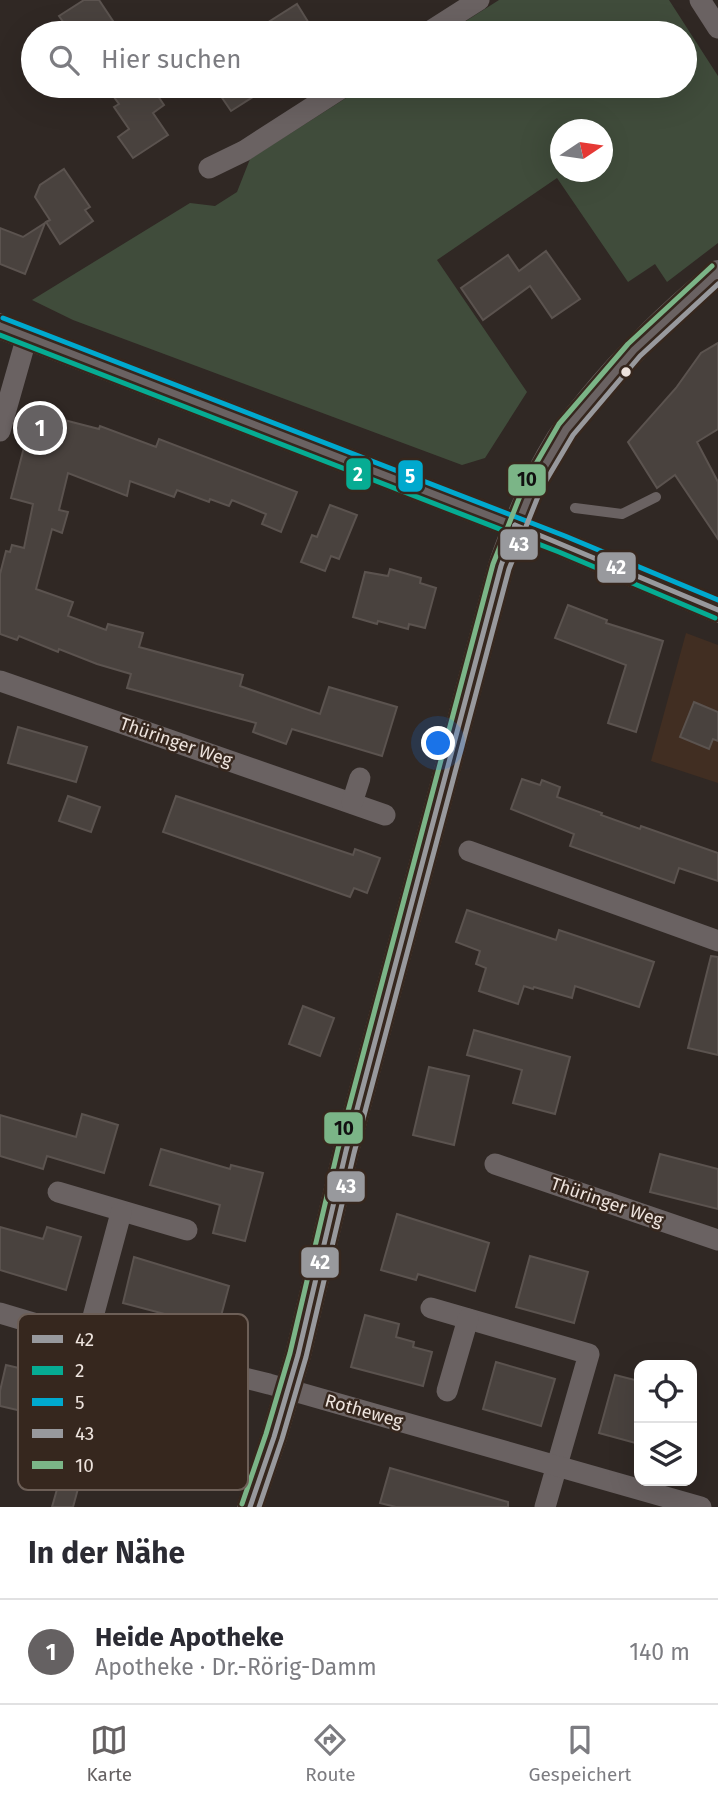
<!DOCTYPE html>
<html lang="de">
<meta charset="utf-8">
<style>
body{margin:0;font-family:"Fira Sans",sans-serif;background:#f2f2f3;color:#2b2b33}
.controls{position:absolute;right:21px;bottom:21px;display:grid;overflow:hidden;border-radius:14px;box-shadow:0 7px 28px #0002}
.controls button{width:63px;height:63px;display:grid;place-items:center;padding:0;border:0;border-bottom:2px solid #e1e1e2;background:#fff;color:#2b2b33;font:35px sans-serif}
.compass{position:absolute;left:550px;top:119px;width:63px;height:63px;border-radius:50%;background:#fff;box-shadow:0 7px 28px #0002;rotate:77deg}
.you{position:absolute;left:439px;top:744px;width:24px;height:24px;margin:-18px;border:5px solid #fff;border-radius:50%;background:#1a73e8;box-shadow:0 0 0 10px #1a73e833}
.badge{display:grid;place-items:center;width:46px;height:46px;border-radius:50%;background:#656162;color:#fff;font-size:23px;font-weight:700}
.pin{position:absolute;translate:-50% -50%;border:4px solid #fff;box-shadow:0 2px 7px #0006}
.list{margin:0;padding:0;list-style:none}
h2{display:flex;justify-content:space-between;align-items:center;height:91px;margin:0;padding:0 28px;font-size:30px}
h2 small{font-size:23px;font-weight:400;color:#7c7c81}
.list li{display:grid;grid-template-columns:46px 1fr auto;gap:21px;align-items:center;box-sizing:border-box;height:105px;padding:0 28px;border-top:2px solid #e1e1e2}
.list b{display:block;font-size:26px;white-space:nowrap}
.list p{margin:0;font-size:23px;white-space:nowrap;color:#7c7c81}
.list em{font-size:23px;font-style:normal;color:#7c7c81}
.icon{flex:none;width:38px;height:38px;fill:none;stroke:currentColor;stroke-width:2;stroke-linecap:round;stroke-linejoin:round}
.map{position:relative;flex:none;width:718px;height:1507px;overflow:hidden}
.search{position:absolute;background:#fff;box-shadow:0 7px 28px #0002;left:21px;right:21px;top:21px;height:77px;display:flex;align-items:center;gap:18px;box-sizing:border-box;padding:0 24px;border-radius:38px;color:#7c7c81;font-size:26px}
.sheet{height:196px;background:#fff}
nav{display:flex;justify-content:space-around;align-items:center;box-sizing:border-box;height:98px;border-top:2px solid #e1e1e2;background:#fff;font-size:19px;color:#7c7c81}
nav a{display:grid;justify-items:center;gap:4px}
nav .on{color:#656162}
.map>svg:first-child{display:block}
</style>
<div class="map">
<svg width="718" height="1507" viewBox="0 0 718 1507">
<rect width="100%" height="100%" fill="#302824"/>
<path fill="#412e22" d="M686,633L718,645V783L651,761Z"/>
<path fill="#404c3b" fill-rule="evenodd" d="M499,0H669L718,76V243L667,282L655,264L628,282L557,178L437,260L527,392L485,458L462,465L73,320L32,300L190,203L215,206L237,192L250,159L365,86H685V33H447ZM560,130H602V172H560Z"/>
<g fill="#49423e" stroke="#5b534f" stroke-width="2">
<path d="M84,0H99L121,33H71L59,16Z"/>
<path d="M297,4L315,33H251Z"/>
<path d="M106,86H151L164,105L153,113L168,135L133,158L118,137L129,129L114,107L119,104Z"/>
<path d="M214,86H270L231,111Z"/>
<path d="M64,169L90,207L85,210L93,221L60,244L46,222L50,220L35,197L40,185Z"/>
<path d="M45,223L25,274L0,264V228L23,237Z"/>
<path d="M546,251L580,299L552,318L530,286L483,320L461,288L508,255L519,271Z"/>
<path d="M718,343V429L697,442L718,482V539L675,475L657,488L628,442L676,388L701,353Z"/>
<path d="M33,412L99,429L100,426L156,447L159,439L297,492L281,532L262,524L266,514L232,500L229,506L210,499L209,502L177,490L174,497L130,481L127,496L68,473L59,510L68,512L62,533L52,529L36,589L73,602L68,616L106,630L108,624L143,633L139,647L243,675L240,686L320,714L329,687L397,707L382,756L292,729L286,744L253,732L256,723L127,688L131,674L97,664L59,649L58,652L19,636L17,640L0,634V574L6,551L10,552L12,545L24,548L33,504L11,498Z"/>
<path d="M330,505L357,515L339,559L331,556L325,571L301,562L312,535L317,537Z"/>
<path d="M390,569L421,578L420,583L436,588L425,628L409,624L408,629L378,621L377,624L353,617L365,572L388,576Z"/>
<path d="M568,605L607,620L606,623L663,641L636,732L608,723L626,665L555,638Z"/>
<path d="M694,702L718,712V741L713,739L709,749L680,737Z"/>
<path d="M18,727L87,747L76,782L8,763Z"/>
<path d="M522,779L540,785L542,780L560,787L557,797L602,813L601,815L640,829L641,826L718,853V881L679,868L674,883L570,846L574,834L511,809Z"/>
<path d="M68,796L100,807L91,832L59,821Z"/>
<path d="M176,796L353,855L355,849L380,858L367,893L354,888L350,897L163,832Z"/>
<path d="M467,910L556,940L559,930L654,962L639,1007L575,986L572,998L534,987L533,989L524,986L518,1004L479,991L486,968L476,964L480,951L456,942Z"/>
<path d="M711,956L718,957V1055L688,1048Z"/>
<path d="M303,1006L334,1018L320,1056L289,1044Z"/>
<path d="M474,1030L570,1057L555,1114L513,1103L522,1070L467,1055Z"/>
<path d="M429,1067L469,1076L454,1145L413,1135Z"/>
<path d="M82,1114L118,1125L104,1173L47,1156L43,1169L0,1156V1115L76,1137Z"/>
<path d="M161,1149L230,1169L231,1165L263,1173L245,1241L213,1233L220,1205L150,1185Z"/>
<path d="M660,1154L718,1169V1209L650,1192Z"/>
<path d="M397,1214L489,1243L475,1291L418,1274L416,1280L381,1270Z"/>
<path d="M0,1227L43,1239L47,1227L81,1237L66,1290L0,1270Z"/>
<path d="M530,1256L588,1272L574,1323L516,1307Z"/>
<path d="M134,1257L229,1286L217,1331L180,1321V1318L123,1303Z"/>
<path d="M365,1315L399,1324L396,1337L414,1342L413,1347L432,1352L423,1386L351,1367Z"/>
<path d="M496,1362L555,1379L541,1426L483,1409Z"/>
<path d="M6,1365L40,1373L39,1375L99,1393V1389L152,1400L151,1404L178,1411V1415L205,1423L199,1444L226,1453L215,1485L188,1475L192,1467L165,1459L166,1456L86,1432V1435L57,1426L52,1446L32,1440L39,1415L0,1406V1391Z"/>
<path d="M615,1375L639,1381V1444L599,1433Z"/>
<path d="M63,1468L82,1474L73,1507H52Z"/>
<path d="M390,1468L508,1502V1507H396L380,1503Z"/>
</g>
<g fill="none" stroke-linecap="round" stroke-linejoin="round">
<path stroke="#6a6262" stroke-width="10" d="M575,508L622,514L656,497"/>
<g stroke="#6a6262" stroke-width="21">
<path d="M700,0L718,28"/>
<path d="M427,33L479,0"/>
<path d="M209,168L244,151L345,86"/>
<path d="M0,431L27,336"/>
<path d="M0,681L385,815"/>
<path d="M352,803L360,778"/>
<path d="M469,851L718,941"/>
<path d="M495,1164L718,1240"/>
<path d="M58,1192L187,1230"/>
<path d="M431,1308L589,1354L545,1507"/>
<path d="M0,1313L87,1339L269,1384L701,1507"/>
<path d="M87,1339L121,1213"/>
<path d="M447,1391L468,1319"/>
</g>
<g stroke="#6a6262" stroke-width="26">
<path d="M0,326L562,544L718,610"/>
<path d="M250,1507L274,1437L298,1355L346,1151L501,566C516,522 534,479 559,439C567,426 579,414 589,401C627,354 671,312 718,273"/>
</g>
<g stroke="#36271e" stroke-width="10">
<g id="bus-1">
<path d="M515,525L718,610"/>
<path d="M250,1507L274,1437L298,1355L346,1151L501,566L515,525"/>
</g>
</g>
<g stroke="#36271e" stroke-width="10">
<path id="bus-2" d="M0,335L559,552L715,618"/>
</g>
<g stroke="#36271e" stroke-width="10">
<path id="bus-3" d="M3,318L565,536L718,600"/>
</g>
<g stroke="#36271e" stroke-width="10">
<path id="bus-4" d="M259,1507L282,1439L306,1357L354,1153L509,569L541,489L573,435L640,356L718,284"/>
</g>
<g stroke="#36271e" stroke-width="10">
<path id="bus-5" d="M242,1504L266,1434L290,1353L338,1149L493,564L526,481L559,424L628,344L712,266"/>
</g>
<use href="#bus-1" stroke="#98999d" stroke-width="5"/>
<use href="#bus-2" stroke="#06ac93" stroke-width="5"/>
<use href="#bus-3" stroke="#00a9ce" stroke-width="5"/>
<use href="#bus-4" stroke="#98999d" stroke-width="5"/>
<use href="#bus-5" stroke="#7bb587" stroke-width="5"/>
</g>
<circle fill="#ede3dd" stroke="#36271e" stroke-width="2.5" cx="626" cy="372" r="6"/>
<g text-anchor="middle" stroke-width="5" stroke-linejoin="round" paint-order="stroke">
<g font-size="18" fill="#ede3dd" stroke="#36271e">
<text transform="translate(176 742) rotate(19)" y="6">Thüringer Weg</text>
<text transform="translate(607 1202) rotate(19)" y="6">Thüringer Weg</text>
<text transform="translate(364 1411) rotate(16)" y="6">Rotheweg</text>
</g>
</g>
<rect x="18" y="1314" width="230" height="176" rx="10" fill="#36271e" stroke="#6d5f57" stroke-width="2"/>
<rect x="32" y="1335" width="31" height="8" fill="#98999d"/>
<rect x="32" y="1366" width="31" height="9" fill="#06ac93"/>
<rect x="32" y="1398" width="31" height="8" fill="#00a9ce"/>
<rect x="32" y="1429" width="31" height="9" fill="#98999d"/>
<rect x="32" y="1461" width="31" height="8" fill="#7bb587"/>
<g font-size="19" fill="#ede3dd">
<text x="75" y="1346">42</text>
<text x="75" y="1377">2</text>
<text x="75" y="1409">5</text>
<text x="75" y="1440">43</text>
<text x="75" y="1472">10</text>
</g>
<g stroke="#36271e" stroke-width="2.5">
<rect x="345" y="457" width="27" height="34" rx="7" fill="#06ac93"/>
<rect x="397" y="459" width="27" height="34" rx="7" fill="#00a9ce"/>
<rect x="507" y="463" width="40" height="34" rx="7" fill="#7bb587"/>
<rect x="499" y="528" width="40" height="33" rx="7" fill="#98999d"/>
<rect x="596" y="551" width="41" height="33" rx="7" fill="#98999d"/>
<rect x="323" y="1111" width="41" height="34" rx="7" fill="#7bb587"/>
<rect x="326" y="1170" width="40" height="33" rx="7" fill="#98999d"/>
<rect x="300" y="1246" width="40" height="33" rx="7" fill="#98999d"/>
</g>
<g font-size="19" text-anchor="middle" font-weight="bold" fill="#fff">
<text x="358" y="481">2</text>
<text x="410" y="483">5</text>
<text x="519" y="551">43</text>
<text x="616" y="574">42</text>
<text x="346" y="1193">43</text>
<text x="320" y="1269">42</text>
</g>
<g font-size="19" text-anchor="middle" font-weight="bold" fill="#111">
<text x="527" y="486">10</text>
<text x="344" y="1135">10</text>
</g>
</svg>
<div class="controls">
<button><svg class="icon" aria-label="locate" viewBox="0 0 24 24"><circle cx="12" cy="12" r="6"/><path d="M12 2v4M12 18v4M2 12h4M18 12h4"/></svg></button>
<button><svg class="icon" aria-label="layers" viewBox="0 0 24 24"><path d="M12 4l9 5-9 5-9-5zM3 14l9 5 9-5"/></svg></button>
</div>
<svg class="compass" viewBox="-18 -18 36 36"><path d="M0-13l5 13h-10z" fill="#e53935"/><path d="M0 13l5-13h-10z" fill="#7c7c81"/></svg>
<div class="you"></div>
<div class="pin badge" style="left:40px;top:428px">1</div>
<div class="search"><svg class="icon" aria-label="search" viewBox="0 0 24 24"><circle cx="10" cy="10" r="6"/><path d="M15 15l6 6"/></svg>Hier suchen</div>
</div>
<section class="sheet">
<h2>In der Nähe<small></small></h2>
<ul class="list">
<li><span class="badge">1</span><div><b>Heide Apotheke</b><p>Apotheke · Dr.-Rörig-Damm</p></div><em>140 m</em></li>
</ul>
</section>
<nav>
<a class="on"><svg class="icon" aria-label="map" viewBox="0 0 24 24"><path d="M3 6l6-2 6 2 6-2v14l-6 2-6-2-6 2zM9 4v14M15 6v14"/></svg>Karte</a>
<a><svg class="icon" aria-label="directions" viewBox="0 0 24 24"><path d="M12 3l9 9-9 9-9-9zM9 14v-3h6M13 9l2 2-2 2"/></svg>Route</a>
<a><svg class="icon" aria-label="saved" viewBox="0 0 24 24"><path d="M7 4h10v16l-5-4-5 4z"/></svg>Gespeichert</a>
</nav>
